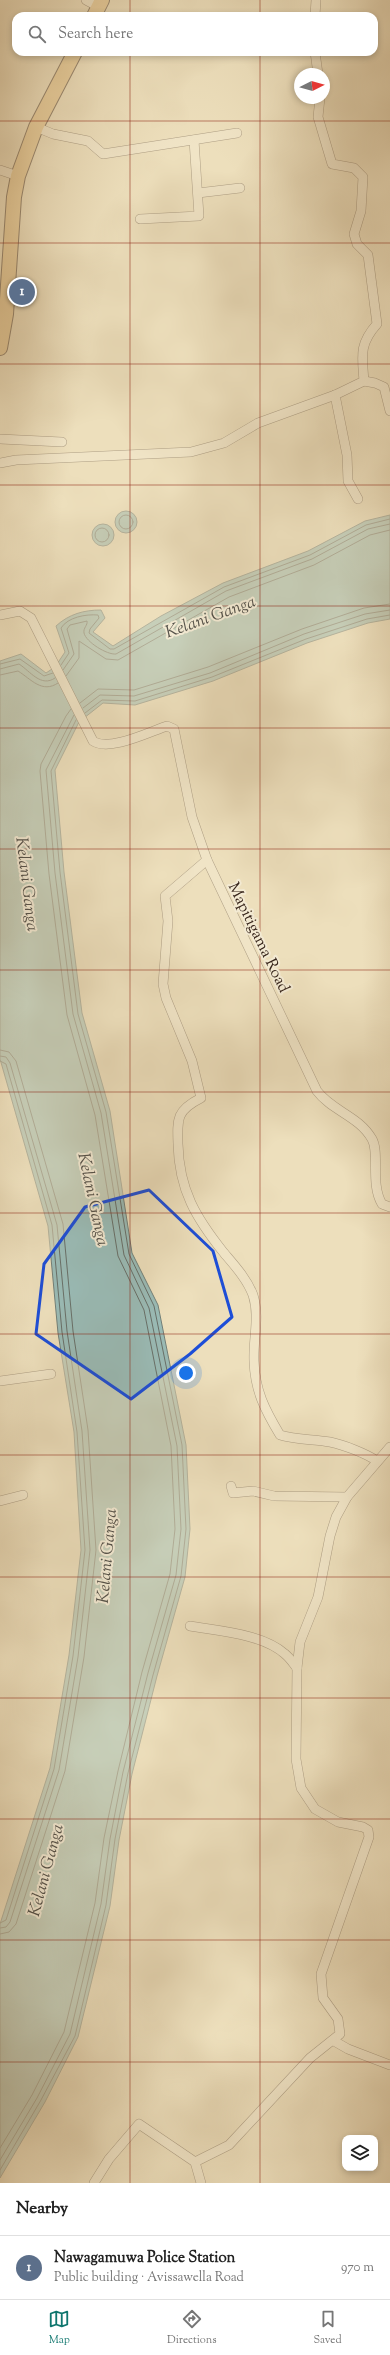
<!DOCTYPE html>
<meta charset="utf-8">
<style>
body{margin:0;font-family:"Sorts Mill Goudy",serif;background:#f2f2f2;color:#222}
.controls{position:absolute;right:12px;bottom:12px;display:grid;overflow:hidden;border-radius:8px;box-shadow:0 2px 6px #0003}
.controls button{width:36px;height:36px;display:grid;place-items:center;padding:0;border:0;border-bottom:1px solid #e0e0e0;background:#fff;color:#222;font:20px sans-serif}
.compass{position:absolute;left:294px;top:68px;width:36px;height:36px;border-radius:50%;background:#fff;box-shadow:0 2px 6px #0003;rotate:84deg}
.you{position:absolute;left:186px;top:1373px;width:14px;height:14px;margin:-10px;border:3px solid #fff;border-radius:50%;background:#1a73e8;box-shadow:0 0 0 6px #1a73e833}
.badge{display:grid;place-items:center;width:26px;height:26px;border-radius:50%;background:#0f766e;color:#fff;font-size:13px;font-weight:700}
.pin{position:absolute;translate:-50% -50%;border:2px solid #fff;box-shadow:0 1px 4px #0006}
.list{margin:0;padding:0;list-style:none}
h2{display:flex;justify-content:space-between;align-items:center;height:52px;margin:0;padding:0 16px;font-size:17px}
h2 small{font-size:13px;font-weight:400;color:#767676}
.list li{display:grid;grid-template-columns:26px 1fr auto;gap:12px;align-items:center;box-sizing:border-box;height:64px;padding:0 16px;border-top:1px solid #e0e0e0}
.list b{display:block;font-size:15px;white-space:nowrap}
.list p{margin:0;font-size:13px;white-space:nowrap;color:#767676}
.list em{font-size:13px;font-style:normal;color:#767676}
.icon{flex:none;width:22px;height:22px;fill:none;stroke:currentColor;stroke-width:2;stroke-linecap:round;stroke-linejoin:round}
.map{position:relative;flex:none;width:390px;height:2183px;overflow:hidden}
.search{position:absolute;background:#fff;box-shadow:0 2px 6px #0003;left:12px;right:12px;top:12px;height:44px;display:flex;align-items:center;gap:10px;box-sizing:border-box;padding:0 14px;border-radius:12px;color:#767676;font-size:15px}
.sheet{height:116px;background:#fff}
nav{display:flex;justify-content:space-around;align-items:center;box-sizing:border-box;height:56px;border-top:1px solid #e0e0e0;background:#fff;font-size:11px;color:#767676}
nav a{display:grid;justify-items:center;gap:2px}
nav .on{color:#0f766e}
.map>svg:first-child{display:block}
</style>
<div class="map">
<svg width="390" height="2183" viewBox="0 0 390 2183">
<rect width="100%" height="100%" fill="#eddfbc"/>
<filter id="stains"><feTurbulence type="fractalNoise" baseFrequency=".005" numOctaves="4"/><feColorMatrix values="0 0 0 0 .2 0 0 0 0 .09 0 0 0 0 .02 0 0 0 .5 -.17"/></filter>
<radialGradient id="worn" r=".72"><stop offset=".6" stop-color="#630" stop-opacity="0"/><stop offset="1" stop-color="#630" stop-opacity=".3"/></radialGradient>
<g fill="#9abcb7" stroke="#728079">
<circle cx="126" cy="522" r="11"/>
<path d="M390,515V619L368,623L307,643L213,681L135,705L103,703L79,722L55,770L64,872L82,1013L110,1111L132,1253L158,1305L186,1445L190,1529L185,1577L157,1676L132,1774L119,1840L110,1906L78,2037L45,2102L0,2178V1924L50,1768L69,1655L81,1550L74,1432L58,1333L48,1226L0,1059V661L21,654L46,673L55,667L65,652L56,626C69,614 84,610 101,610L105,618L93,632L113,646L161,616L223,583L308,551L365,521Z"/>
<circle cx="103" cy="535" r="11"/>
</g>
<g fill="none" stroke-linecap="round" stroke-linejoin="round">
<g stroke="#687069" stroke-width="1">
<circle cx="126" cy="522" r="7"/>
<circle cx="102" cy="535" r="7"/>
<path d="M0,664L20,659L44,676L53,673"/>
<path d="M61,665L69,653L61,628C68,617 86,614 98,615L99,618L90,629L89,633L110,649H114L224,587L310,555L366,525L390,519"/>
<path d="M0,669L19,664C30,671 41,688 55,678"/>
<path d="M63,670L74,654L67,629L70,625L87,621C88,625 83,628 84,633C86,642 107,655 116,654L226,591L312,559L368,529L390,524"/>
<path d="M0,675L18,671C31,679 42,694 58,683"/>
<path d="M66,676L79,658V641L106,659L118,660L229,597L314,565L370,535L390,530"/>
<path d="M80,703L98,689L134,690L208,667L302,629L364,608L390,604"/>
<path d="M83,708L100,695L134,696L210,673L304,634L365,614L390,610"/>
<path d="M85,713L102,700L135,701L212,677L306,639L367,619L390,615"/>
<path d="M0,1050L9,1052L16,1061L63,1224L73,1331L88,1430L96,1550L84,1657L65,1771L16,1924L9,1932L0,1934"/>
<path d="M0,1056L6,1057L10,1063L57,1225L67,1331L82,1431L90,1550L78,1657L59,1770L10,1922L6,1927L0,1928"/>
<path d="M0,1061L6,1064L52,1225L62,1332L77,1432L85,1550L73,1656L54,1769L6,1920L0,1923"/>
<path d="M0,2148L32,2095L64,2032L95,1903L104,1838L118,1771L142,1672L170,1574L175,1529L171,1446L144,1310L118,1256L95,1115L67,1015L49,874L40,771L41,764L66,716L71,709"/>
<path d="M0,2160L37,2098L70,2034L101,1904L110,1839L123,1772L148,1673L176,1575L181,1529L177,1446L149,1308L124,1255L101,1113L73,1014L55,873L46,770L74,715"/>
<path d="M0,2170L41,2100L75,2036L106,1905L115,1839L128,1773L153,1675L181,1576L186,1529L182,1445L154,1306L129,1254L106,1112L78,1014L60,872L51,771L76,720"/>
</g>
<g stroke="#645443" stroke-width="10">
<g id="minor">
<path d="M86,0L99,7"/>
<path d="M315,16L316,0"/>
<path d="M315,52L318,74"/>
<path d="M36,127L53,134L88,141L103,154L237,133"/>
<path d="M0,170L18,176"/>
<path d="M198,193L240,188"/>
<path d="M140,219L199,216L194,140"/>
<path d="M364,381L375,383L384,387L390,411"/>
<path d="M335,395L347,455L348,481L358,499"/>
<path d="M0,439L62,442"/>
<path d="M0,463L16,460L191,452L224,443L258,423L335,395L364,381C362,356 359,344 377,324L368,255L357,244L354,234L361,211L363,177L354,168L332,164L318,117L320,98"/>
<path d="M0,615L20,611L31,618L93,741C109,752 149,732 167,726L174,729L192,817L207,860L317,1091C332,1111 359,1116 372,1139C380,1153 370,1184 382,1204L390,1207"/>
<path d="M207,860L165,896L168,921L163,984L166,998L192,1061L201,1098C177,1110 177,1118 178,1144C179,1190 196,1218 224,1253C235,1266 247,1279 253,1295C260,1317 253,1339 254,1361C255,1391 265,1410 280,1435C296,1440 313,1439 330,1442C344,1445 365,1453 377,1461"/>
<path d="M0,1381L51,1374"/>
<path d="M231,1486L233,1493L253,1491L274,1496L347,1497"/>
<path d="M0,1501L23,1495"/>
<path d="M190,1626C219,1631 263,1634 285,1654C290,1658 293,1663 297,1668"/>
<path d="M334,2041L348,2049L390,2065"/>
<path d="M94,2183L109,2159L139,2124L195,2162"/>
<path d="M201,2183L195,2162L229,2145L310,2058L340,2034L338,2019L323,1998L321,1974L369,1837L368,1830L363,1827L338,1822L315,1809L301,1788L296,1759L297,1668L300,1642L318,1597L330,1536L336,1517L347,1497L390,1447"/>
</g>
</g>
<g stroke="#37251b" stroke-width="16">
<g id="primary">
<path d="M94,16L102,0"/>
<path d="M0,348L6,314L14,197L18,176L36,127L75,52"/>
</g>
</g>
<use href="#minor" stroke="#f3ead3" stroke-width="9"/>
<use href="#primary" stroke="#e6c07e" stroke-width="14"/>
</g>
<path d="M0 0H390V2183H0ZM149,1190L213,1251L232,1317L190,1354L131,1399L36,1334L44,1264L85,1207Z" fill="#eddfbc" fill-opacity=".55" fill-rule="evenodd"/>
<path fill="none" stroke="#1d4ed8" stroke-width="3" stroke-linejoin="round" d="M149,1190L213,1251L232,1317L190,1354L131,1399L36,1334L44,1264L85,1207Z"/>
<path fill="none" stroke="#8f2418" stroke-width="1" stroke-opacity="0.55" d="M130,0V16M260,0V16M130,52V2183M260,52V2183M0,121H390M0,243H390M0,364H390M0,485H390M0,606H390M0,728H390M0,849H390M0,970H390M0,1092H390M0,1213H390M0,1334H390M0,1455H390M0,1577H390M0,1698H390M0,1819H390M0,1940H390M0,2062H390"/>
<g text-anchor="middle" stroke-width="4" stroke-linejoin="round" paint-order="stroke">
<g font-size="16" fill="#37251b" stroke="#f3ead3">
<text transform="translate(260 937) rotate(64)" y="6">Mapitigama Road</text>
</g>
<g font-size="17" font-style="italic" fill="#55524a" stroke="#f3ead3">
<text transform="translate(210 616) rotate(-20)" y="6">Kelani Ganga</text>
<text transform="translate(28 884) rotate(83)" y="6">Kelani Ganga</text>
<text transform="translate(94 1199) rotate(78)" y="6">Kelani Ganga</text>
<text transform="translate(106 1556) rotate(-85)" y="6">Kelani Ganga</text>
<text transform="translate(45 1870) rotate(-75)" y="6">Kelani Ganga</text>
</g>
</g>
<rect width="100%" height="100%" filter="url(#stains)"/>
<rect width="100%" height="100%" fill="url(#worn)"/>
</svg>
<div class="controls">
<button><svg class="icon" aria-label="layers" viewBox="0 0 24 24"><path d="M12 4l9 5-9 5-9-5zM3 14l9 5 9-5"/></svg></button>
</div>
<svg class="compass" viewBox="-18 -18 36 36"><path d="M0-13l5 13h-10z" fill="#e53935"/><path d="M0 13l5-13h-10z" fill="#767676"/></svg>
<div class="you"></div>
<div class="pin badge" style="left:22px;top:292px;background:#5c6f8a">1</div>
<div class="search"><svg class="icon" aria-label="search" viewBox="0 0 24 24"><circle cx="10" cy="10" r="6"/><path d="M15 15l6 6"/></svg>Search here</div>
</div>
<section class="sheet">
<h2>Nearby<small></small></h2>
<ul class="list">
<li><span class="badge" style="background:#5c6f8a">1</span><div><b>Nawagamuwa Police Station</b><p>Public building · Avissawella Road</p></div><em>970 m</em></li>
</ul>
</section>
<nav>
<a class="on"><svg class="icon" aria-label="map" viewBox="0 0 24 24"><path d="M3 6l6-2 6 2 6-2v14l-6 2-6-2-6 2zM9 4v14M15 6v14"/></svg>Map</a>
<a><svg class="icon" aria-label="directions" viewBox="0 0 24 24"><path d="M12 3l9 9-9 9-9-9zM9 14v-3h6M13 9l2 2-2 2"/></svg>Directions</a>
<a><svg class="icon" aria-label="saved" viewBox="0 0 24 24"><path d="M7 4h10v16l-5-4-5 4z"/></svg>Saved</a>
</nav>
